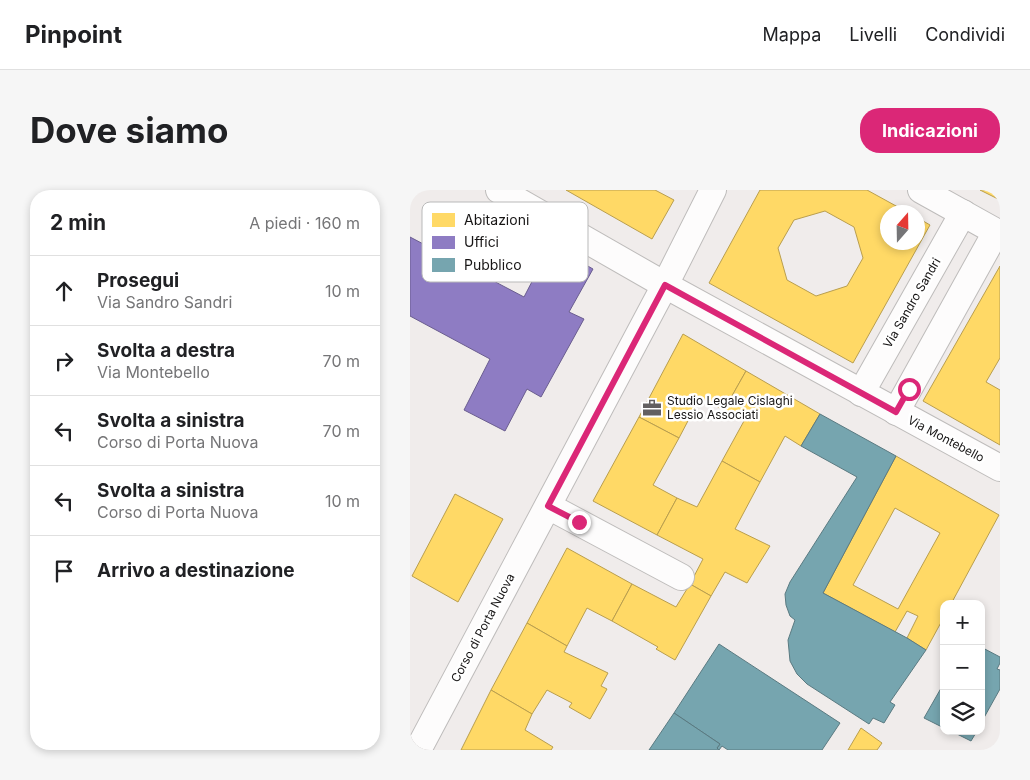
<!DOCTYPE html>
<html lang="it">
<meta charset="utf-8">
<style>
body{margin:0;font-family:Inter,sans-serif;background:#f6f6f6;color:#202124}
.controls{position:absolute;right:15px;bottom:15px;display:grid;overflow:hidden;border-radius:10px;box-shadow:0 2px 8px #0003}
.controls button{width:45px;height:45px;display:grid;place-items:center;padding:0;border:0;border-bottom:1px solid #e0e0e0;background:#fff;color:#202124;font:25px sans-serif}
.compass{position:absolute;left:470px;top:15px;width:45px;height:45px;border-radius:50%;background:#fff;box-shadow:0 2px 8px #0003;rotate:20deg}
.stop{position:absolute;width:15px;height:15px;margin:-11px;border:4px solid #db2777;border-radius:50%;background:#fff}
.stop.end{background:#db2777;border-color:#fff;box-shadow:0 1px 5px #0008}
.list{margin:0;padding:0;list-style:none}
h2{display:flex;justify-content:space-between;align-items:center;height:65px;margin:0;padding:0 20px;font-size:21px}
h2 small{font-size:16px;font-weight:400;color:#757577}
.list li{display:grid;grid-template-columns:32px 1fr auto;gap:15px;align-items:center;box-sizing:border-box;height:70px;padding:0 20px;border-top:1px solid #e0e0e0}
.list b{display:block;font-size:19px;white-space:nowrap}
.list p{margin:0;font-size:16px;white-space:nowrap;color:#757577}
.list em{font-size:16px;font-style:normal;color:#757577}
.icon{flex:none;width:28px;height:28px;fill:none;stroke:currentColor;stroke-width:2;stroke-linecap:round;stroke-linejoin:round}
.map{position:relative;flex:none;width:590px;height:560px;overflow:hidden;border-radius:20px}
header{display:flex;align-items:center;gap:30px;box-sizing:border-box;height:70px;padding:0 25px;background:#fff;border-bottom:1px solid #e0e0e0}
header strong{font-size:24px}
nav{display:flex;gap:28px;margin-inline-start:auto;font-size:18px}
.intro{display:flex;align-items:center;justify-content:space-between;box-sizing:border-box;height:120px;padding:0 30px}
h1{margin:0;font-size:35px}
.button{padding:12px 22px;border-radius:20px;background:#db2777;color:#fff;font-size:18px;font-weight:700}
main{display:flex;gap:30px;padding:0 30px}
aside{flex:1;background:#fff;border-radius:20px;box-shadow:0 2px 8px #0003}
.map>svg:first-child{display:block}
</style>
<header>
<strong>Pinpoint</strong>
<nav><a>Mappa</a><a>Livelli</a><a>Condividi</a></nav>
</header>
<div class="intro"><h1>Dove siamo</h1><a class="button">Indicazioni</a></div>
<main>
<aside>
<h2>2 min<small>A piedi · 160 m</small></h2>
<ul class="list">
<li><svg class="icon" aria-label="ahead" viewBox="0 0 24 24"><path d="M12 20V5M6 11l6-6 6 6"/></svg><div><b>Prosegui</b><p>Via Sandro Sandri</p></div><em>10 m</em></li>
<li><svg class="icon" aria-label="right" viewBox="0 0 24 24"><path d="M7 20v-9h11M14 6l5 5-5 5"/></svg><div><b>Svolta a destra</b><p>Via Montebello</p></div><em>70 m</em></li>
<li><svg class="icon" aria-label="left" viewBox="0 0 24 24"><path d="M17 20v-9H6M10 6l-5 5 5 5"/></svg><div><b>Svolta a sinistra</b><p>Corso di Porta Nuova</p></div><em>70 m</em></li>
<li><svg class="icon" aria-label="left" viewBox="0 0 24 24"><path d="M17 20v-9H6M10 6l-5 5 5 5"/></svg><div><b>Svolta a sinistra</b><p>Corso di Porta Nuova</p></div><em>10 m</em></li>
<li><svg class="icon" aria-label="arrive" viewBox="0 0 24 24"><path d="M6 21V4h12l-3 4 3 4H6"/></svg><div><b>Arrivo a destinazione</b></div></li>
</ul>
</aside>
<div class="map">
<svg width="590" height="560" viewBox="0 0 590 560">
<rect width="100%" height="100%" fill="#f0eceb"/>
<g fill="#ffd966" stroke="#b99e4e" fill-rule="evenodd">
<path d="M156,0H245L264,10L242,49Z"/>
<path d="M350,0H457L497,22H478V52H508V28L520,35L443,173L299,93ZM415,21L444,37L453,68L437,96L406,106L377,90L368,58L384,30Z"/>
<path d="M570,0H590V10Z"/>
<path d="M590,76V168L576,192L590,200V255L513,211Z"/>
<path d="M273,144L336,181L314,220L290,208L269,248L229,227Z"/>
<path d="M336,181L410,224L391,256L375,246L350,292L312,271L334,231L314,220Z"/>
<path d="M229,227L269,248L243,295L267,308L247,345L183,311Z"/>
<path d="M486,266L589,325L541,414H534V427L516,460L497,448L508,426L497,421L485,442L413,403ZM485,318L530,343L488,419L443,395Z"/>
<path d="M312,271L350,292L325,339L360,356L337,393L315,382L301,406L280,394L293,369L247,345L267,308L287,317Z"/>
<path d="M45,304L93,329L48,412L2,386Z"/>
<path d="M157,358L222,394L202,431L177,418L157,456L117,433Z"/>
<path d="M222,394L266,417L280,394L301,406L265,470L246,459L248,457L202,431Z"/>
<path d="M117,433L157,456L154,462L198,483L191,496L197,499L180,529L159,517L162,513L137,500L122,524L81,500Z"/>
<path d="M81,500L122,524L115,540L143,557L141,560H51Z"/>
<path d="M451,538L472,553L467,560H438Z"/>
</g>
<path fill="#8e7cc3" stroke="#6a5d8f" d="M0,47L114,107L141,55L183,79L159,122L174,129L131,207L117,199L95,241L54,220L80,169L0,126Z"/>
<g fill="#76a5af" stroke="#5a7a81">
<path d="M410,224L486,266L413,403L497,448L516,460L480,512L485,515L474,533L463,528L459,534L397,494L387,484L380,471L378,450L385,430L380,426L376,415L375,404L380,392L447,287L391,256Z"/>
<path d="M309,454L430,533L412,560H318L312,556L309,560L307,558L310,554L264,523Z"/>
<path d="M571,457L590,467V473L587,479L590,480V499L571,533Z"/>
<path d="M534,493V538L514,528Z"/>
<path d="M264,523L310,554L307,558L309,560H239Z"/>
<path d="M541,541H567L561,551Z"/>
</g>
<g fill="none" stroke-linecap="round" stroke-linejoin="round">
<g stroke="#bebcbb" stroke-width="28">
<g id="minor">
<path d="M89,0L255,95L590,278"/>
<path d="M511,0L590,44"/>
<path d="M451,203L553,23"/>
<path d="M486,222L586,42"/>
<path d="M138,316L271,387"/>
<path d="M8,560L255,95L303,0"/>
</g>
</g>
<use href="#minor" stroke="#fdfcfc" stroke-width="26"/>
</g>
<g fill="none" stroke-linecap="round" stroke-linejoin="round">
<path stroke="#db2777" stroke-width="6" d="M169,332L138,316L255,95L486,222L499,199"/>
</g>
<defs>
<g id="office-bare" transform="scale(1.5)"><path d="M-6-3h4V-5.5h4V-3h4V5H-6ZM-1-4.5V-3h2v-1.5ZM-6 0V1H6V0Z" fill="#636060" stroke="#fff" stroke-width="2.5" paint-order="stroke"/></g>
</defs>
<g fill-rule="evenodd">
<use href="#office-bare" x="242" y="218"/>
</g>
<g text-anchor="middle" stroke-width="5" stroke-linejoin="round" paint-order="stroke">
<g font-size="12" fill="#171515" stroke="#fff">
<text transform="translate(502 113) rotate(-60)" y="4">Via Sandro Sandri</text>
<text transform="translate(536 249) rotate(28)" y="4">Via Montebello</text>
<text transform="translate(73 438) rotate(-62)" y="4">Corso di Porta Nuova</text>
</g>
<g font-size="12" fill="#171515" stroke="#fff" text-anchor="start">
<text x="257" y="215">Studio Legale Cislaghi<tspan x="257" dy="14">Lessio Associati</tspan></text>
</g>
</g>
<rect x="12" y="12" width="166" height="80" rx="8" fill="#fff" stroke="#b9b9b9" stroke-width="1"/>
<rect x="22" y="23" width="23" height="14" fill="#ffd966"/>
<rect x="22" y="46" width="23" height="13" fill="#8e7cc3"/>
<rect x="22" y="68" width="23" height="14" fill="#76a5af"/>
<g font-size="14" fill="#171515">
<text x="54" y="35">Abitazioni</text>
<text x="54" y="57">Uffici</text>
<text x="54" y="80">Pubblico</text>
</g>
</svg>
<div class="controls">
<button>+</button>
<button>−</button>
<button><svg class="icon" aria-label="layers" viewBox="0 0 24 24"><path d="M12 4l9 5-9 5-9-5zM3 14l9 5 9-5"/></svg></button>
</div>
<svg class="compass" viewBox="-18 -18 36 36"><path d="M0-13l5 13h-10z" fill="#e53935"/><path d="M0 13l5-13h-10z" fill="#757577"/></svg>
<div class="stop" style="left:499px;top:199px"></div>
<div class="stop end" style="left:169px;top:332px"></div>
</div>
</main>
